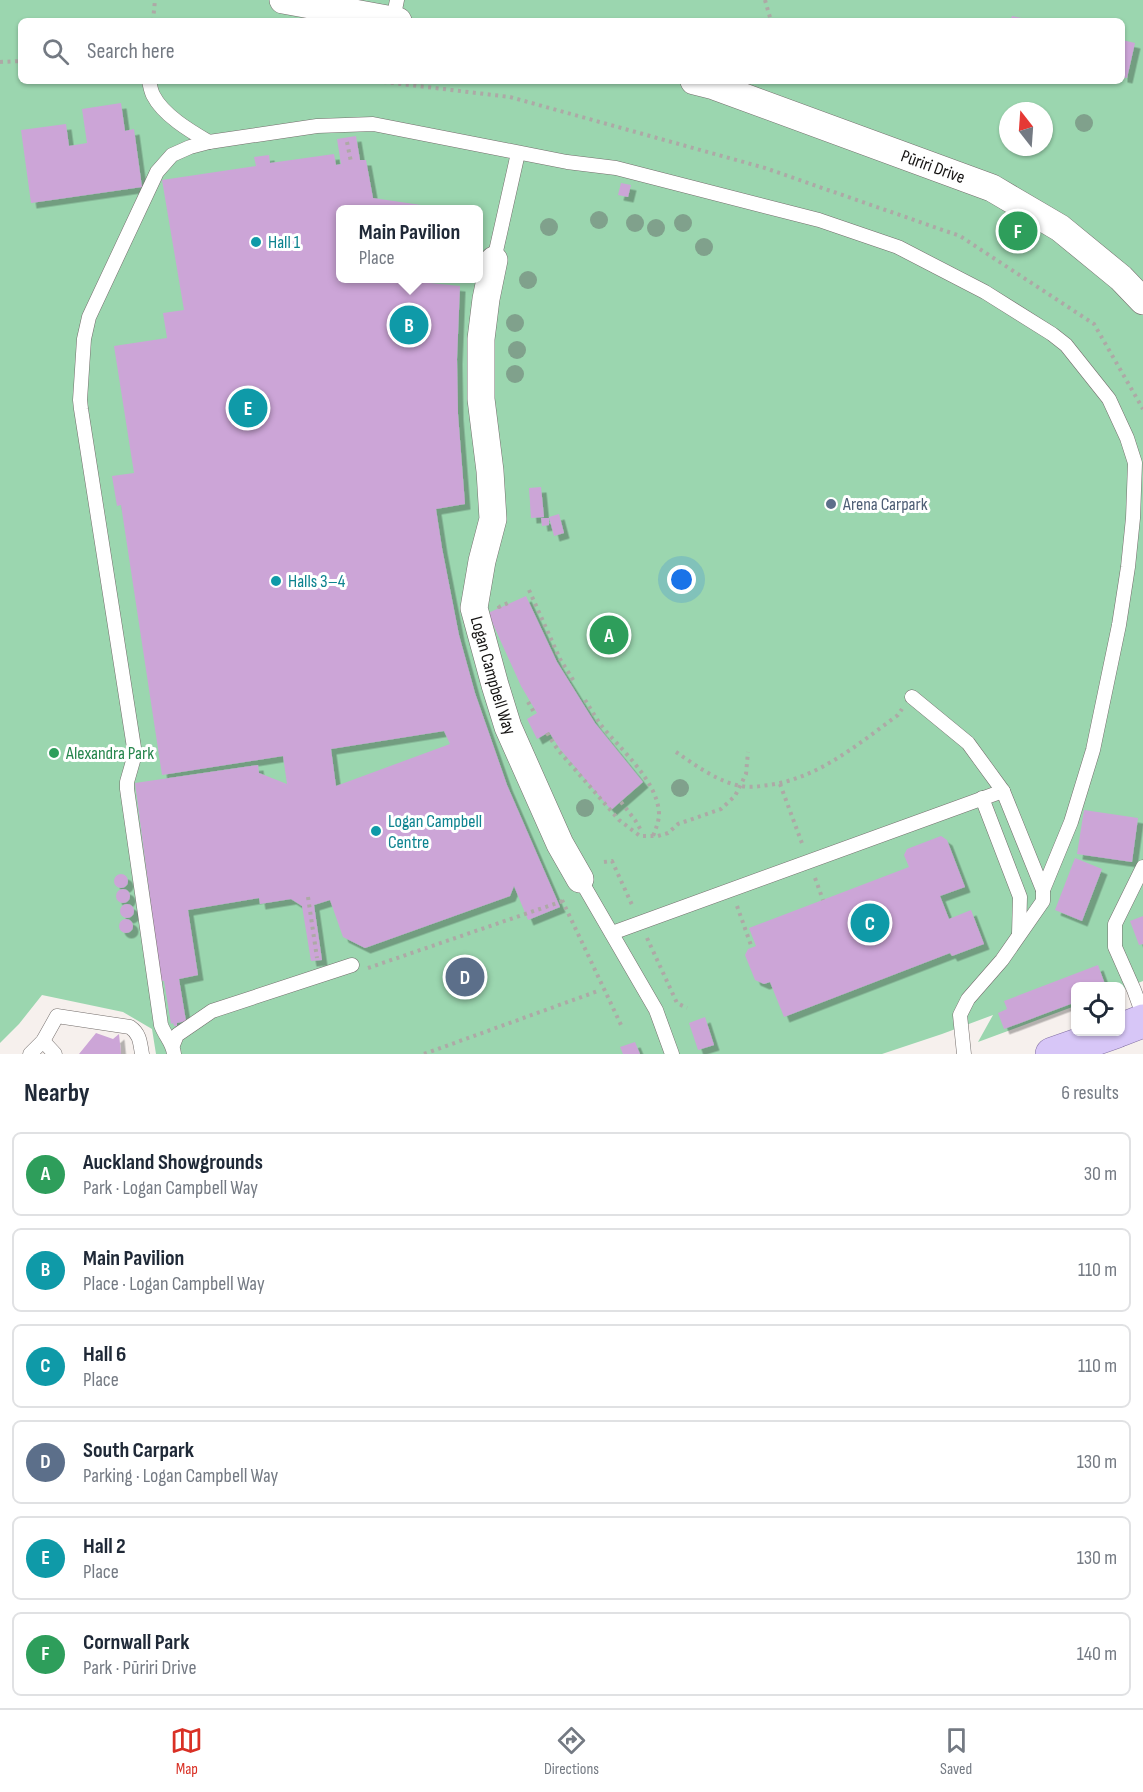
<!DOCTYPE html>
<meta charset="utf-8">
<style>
body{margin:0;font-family:"Sofia Sans Condensed",sans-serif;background:#f2f2f3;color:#1f2937}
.controls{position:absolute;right:18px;bottom:18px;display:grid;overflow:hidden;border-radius:9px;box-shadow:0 2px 4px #0004}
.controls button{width:54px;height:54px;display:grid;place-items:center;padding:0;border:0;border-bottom:2px solid #e0e1e3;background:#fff;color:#1f2937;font:30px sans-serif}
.compass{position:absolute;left:999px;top:102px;width:54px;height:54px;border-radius:50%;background:#fff;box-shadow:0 2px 4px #0004;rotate:343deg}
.you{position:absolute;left:682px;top:580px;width:21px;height:21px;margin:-15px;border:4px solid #fff;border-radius:50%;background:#1a73e8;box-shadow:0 0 0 9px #1a73e833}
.badge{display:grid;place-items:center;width:39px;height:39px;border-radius:50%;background:#d93025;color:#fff;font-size:20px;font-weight:700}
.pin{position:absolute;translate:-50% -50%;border:3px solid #fff;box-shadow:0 2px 6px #0006}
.popup{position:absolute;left:336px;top:205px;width:147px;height:78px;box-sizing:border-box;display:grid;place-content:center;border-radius:9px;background:#fff;filter:drop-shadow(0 2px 4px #0005);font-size:20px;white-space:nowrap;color:#747a83}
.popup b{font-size:22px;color:#1f2937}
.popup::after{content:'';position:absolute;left:50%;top:100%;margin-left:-12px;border:12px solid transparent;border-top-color:#fff}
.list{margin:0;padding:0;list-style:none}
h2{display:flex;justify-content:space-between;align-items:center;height:78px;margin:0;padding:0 24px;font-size:26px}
h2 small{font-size:20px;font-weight:400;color:#747a83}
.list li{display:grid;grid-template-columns:39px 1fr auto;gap:18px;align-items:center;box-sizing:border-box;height:84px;margin:0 12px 12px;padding:0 12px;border:2px solid #e0e1e3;border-radius:9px}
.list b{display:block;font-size:22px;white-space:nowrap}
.list p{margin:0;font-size:20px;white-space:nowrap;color:#747a83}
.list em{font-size:20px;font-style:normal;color:#747a83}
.icon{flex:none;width:33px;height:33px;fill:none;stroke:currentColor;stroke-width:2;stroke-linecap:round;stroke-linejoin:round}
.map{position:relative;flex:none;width:1143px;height:1054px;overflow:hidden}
.search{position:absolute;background:#fff;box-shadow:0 2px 4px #0004;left:18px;right:18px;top:18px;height:66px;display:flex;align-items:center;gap:15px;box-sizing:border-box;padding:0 21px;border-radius:9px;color:#747a83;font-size:22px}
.sheet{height:654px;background:#fff}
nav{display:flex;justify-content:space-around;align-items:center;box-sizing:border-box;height:84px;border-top:2px solid #e0e1e3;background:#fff;font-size:16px;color:#747a83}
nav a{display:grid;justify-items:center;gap:3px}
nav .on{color:#d93025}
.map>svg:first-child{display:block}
</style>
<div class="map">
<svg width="1143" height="1054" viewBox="0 0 1143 1054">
<defs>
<filter id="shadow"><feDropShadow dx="5.5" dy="5.5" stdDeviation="0" flood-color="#0004"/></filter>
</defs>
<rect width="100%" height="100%" fill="#f6f0ed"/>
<path fill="#9bd6af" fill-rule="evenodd" d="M0,0H1143V981L1121,990L1120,987H1076L1075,1006L978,1042L993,1015L942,1034L882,1054H156L152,1029L123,1012L42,995L19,1024L0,1043ZM21,21H1122V81H21ZM1008,111H1044V147H1008ZM340,210H478V278H340Z"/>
<g fill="#cca5d7" fill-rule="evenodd" filter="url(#shadow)">
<path d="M1012,16L1031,20V21H1010Z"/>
<path d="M1122,40L1135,43L1127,78L1122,77Z"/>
<path d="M121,103L125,131L134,129L142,187L31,203L21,130L66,124L69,146L87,143L82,109Z"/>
<path d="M356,136L360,160H366L373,198L421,205L420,210H340V278L410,279V281L460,286L457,359L458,414L465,504L436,509L442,548L459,635L475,693L507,785L560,907L528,920L514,886L510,896L365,948L343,937L330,900L314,905L322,960L311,961L302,906L291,899L260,904L259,898L188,910L198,975L179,979L186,1021L177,1023V1026H174L173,1023L171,1024L164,981H161L135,783L258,765L259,773L287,784L283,756L162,775L121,505L117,506L112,476L134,473L114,346L167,338L163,313L184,310L162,180L256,166L254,157L269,155L270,163L334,154L336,165L341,164L337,139ZM444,731L450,744L336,786L331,749Z"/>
<path d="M621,183L631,185L628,197L618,195Z"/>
<path d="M541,487L544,517L531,518L529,488Z"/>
<path d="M559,514L564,533L554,536L549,517Z"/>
<path d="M541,518H549V525L542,526Z"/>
<path d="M526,596L557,662L595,723L643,782L611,810L560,749L549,732L537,739L527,719L537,713L521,686L488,613Z"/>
<path d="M1084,810L1138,818L1132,862L1077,854Z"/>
<path d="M941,836L947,840L965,887L940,896L949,919L971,910L984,944L952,956L950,953L784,1017L770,982L764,984L755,980L745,955L748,949L756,946L749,928L909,867L904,855L907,849Z"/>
<path d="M1075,858L1102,869L1082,921L1055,910Z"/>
<circle cx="121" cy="881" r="7"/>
<circle cx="123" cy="896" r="7"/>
<circle cx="127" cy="911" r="7"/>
<path d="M1143,916V944L1139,945L1130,921Z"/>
<circle cx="126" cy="926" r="7"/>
<path d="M1098,965L1106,987H1076V1002L1004,1029L998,1013L1007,1009L1004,1001Z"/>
<path d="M705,1017L714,1045L698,1050L689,1023Z"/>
<path d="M96,1033L113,1039L119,1034L121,1054H79Z"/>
<path d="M635,1042L640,1054H623L620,1047Z"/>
</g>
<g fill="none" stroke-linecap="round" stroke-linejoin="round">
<g stroke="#746e6c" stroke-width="15">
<g id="lane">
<path d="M393,20L397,0"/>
<path d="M149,81C150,85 151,91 153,95C163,115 190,131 209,142"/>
<path d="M494,260L518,153"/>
<path d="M912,697L968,743L1003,791L1043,890"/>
<path d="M982,798L1020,897L1019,934"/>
<path d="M1143,867L1115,924V947L1134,990L1143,1015"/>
<path d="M580,879L656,1010L672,1054"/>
<path d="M612,933L1003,791"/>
<path d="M43,1041L55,1054"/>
<path d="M173,1045L177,1035L212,1011L352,965"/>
<path d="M30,1054L43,1041L57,1016L130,1027C140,1034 140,1042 142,1054"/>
<path d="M174,1054C173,1043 165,1036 161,1025L127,789V782L135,754L81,409L80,400L84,339L89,317L157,172L172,155L190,147L209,142L317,126L373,124L567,162L616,168L819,220L898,247L985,292L1052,334L1066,345L1109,399L1127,438L1135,463L1133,518L1128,567L1119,625L1093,750L1071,822L1043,890V901L1002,960L968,999L960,1015L964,1054"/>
</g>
</g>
<g stroke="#746e6c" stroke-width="28">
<g id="street">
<path d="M283,0L398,21"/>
<path id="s1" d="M694,81L714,86L992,188L1060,228L1121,278L1143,301"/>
<path id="s2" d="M494,260L486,299L481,339V399L490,471L493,519L482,561L474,608L495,685L508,727L560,844L580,879"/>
</g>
</g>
<g stroke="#826fa3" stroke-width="34">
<g id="primary">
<path d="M1120,1030L1143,1021"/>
<path d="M1052,1054L1115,1032"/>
</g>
</g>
<g stroke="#ada9a6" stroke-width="4" stroke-dasharray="3 4.5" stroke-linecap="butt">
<path d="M765,0L771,21"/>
<path d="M153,21L155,0"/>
<path d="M0,62L21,61"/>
<path d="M376,81L510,97L765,168L960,236L1094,324L1143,409"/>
<path d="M347,142L351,162"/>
<path d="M414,281V278"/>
<path d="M529,590L560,659L575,683"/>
<path d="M499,606V607L510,602V604"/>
<path d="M585,700C590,708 595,716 600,724C620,749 657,780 659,813C659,822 656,828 653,836"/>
<path d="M528,702L535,714"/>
<path d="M547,733L558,750L619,820L640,836H658L668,833L678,824L721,809L735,796L746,774L748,752"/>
<path d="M676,752C695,765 718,782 741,786C751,788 760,786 769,785C819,778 858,744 898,715L902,709"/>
<path d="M780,784L803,846"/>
<path d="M621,802L635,820L642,832"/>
<path d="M604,862L612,861L633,907"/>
<path d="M815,878L823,900"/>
<path d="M308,897L317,958"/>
<path d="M562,900L622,1027"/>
<path d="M737,906L752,948"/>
<path d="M647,938L677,1003L687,1008"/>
<path d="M368,968L563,901"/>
<path d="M424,1054L598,991"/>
</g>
<use href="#lane" stroke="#fff" stroke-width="14"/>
<use href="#street" stroke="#fff" stroke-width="27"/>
<use href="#primary" stroke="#d7c6f7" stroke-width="33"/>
</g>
<g fill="#80a18c">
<circle cx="1084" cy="123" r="9"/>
<circle cx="599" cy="220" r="9"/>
<circle cx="635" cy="223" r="9"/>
<circle cx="683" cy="223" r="9"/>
<circle cx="549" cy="227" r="9"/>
<circle cx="656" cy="228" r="9"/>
<circle cx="704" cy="247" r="9"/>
<circle cx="528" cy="280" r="9"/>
<circle cx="515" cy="323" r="9"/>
<circle cx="517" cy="350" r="9"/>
<circle cx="515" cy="374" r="9"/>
<circle cx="680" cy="788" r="9"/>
<circle cx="585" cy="808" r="9"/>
</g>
<g fill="#0f9aa8" stroke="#fff" stroke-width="2">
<circle cx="256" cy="242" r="6"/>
<circle cx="276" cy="581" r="6"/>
<circle cx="376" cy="831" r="6"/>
</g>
<circle fill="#5c6f8a" stroke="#fff" stroke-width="2" cx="831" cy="504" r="6"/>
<circle fill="#2e9e5b" stroke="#fff" stroke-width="2" cx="54" cy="753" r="6"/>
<g text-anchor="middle" stroke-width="6" stroke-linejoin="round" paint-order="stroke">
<g font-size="18" fill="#161413" stroke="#fff">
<text dy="6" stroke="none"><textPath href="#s1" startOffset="254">Pūriri Drive</textPath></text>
<text dy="6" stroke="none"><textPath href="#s2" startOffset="422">Logan Campbell Way</textPath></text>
</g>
<g font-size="18" fill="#0d838f" stroke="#fff" text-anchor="start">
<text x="268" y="248">Hall 1</text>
<text x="288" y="587">Halls 3–4</text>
<text x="388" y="827">Logan Campbell<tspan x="388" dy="21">Centre</tspan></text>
</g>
<g font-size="18" fill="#4e5e75" stroke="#fff" text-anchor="start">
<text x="843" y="510">Arena Carpark</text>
</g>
<g font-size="18" fill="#27864d" stroke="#fff" text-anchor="start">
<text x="66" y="759">Alexandra Park</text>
</g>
</g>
</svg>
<div class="controls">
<button><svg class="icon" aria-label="locate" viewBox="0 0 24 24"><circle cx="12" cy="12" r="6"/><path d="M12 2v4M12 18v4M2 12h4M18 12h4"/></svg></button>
</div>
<svg class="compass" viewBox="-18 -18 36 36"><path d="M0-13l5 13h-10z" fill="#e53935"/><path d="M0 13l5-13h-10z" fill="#747a83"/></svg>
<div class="you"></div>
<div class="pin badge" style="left:609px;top:635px;background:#2e9e5b">A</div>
<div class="pin badge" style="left:409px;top:325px;background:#0f9aa8">B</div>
<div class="popup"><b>Main Pavilion</b>Place</div>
<div class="pin badge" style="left:870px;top:923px;background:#0f9aa8">C</div>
<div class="pin badge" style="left:465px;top:977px;background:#5c6f8a">D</div>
<div class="pin badge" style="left:248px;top:408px;background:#0f9aa8">E</div>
<div class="pin badge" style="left:1018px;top:231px;background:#2e9e5b">F</div>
<div class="search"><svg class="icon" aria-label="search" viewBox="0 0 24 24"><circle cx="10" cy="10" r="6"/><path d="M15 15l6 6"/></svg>Search here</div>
</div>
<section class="sheet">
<h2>Nearby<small>6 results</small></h2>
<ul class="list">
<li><span class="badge" style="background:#2e9e5b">A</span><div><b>Auckland Showgrounds</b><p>Park · Logan Campbell Way</p></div><em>30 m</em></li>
<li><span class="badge" style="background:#0f9aa8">B</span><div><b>Main Pavilion</b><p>Place · Logan Campbell Way</p></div><em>110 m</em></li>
<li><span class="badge" style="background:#0f9aa8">C</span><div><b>Hall 6</b><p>Place</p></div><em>110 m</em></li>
<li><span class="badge" style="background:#5c6f8a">D</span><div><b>South Carpark</b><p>Parking · Logan Campbell Way</p></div><em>130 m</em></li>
<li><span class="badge" style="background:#0f9aa8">E</span><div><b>Hall 2</b><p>Place</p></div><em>130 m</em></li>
<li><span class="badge" style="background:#2e9e5b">F</span><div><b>Cornwall Park</b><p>Park · Pūriri Drive</p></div><em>140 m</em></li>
</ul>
</section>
<nav>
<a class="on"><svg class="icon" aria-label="map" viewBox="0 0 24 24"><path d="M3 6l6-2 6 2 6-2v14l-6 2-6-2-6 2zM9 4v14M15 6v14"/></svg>Map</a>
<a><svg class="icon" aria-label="directions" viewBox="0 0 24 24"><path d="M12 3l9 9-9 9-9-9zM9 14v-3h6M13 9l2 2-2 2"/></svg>Directions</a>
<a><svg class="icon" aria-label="saved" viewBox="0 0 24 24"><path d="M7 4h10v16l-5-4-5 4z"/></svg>Saved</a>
</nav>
